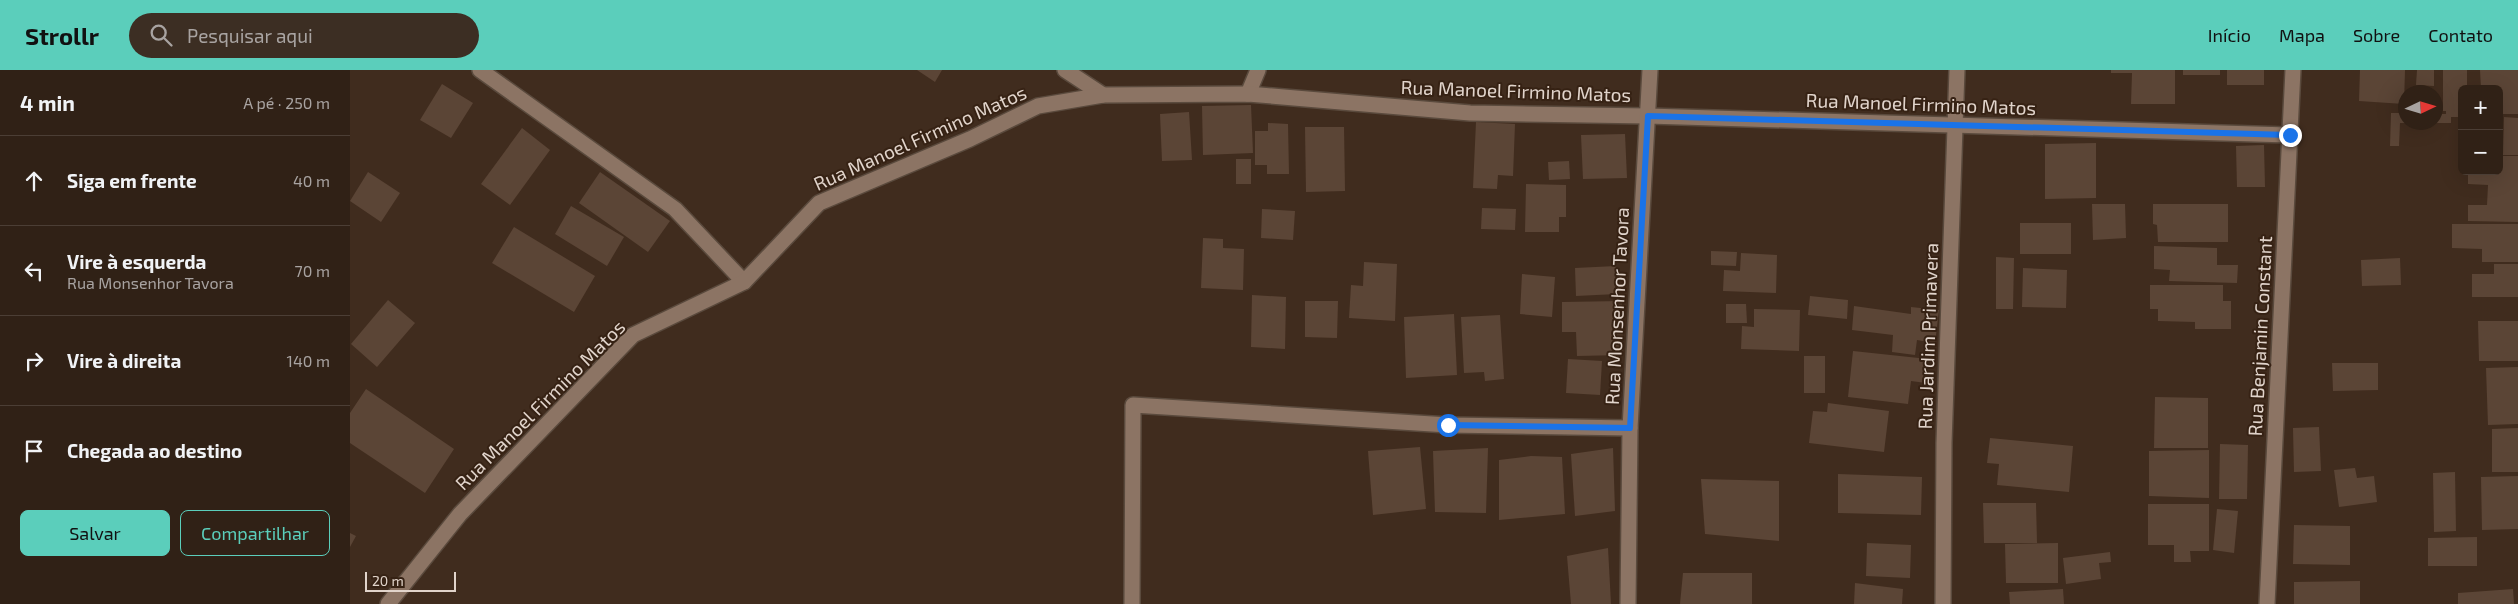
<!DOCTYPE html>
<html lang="pt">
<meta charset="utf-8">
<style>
body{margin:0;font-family:"Exo 2",sans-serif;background:#3c2e23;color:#f1f3f6}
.controls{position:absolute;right:15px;top:15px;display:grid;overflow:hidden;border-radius:8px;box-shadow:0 5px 20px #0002}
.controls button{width:45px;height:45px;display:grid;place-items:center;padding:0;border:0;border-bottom:1px solid #4b3e35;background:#302116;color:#f1f3f6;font:25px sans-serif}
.compass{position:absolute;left:2048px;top:15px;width:45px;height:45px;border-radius:50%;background:#302116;box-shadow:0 5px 20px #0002;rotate:86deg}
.scale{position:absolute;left:15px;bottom:12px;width:91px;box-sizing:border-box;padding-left:5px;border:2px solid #e1d4cb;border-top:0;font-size:14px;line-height:18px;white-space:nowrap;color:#e1d4cb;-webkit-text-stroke:4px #362214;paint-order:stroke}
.stop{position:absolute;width:15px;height:15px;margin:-11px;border:4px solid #1a73e8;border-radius:50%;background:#fff}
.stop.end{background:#1a73e8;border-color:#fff;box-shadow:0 1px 5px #0008}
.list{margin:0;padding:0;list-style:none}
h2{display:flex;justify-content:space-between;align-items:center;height:65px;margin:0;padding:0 20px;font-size:21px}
h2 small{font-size:16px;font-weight:400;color:#a8a3a1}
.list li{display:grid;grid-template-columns:32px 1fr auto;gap:15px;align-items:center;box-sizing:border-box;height:90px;padding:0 20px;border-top:1px solid #4b3e35}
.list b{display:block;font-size:19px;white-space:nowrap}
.list p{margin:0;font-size:16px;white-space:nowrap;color:#a8a3a1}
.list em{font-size:16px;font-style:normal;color:#a8a3a1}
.actions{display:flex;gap:10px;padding:15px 20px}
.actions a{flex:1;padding:11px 0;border:1px solid #5bcebb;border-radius:8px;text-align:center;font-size:18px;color:#5bcebb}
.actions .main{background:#5bcebb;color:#111}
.icon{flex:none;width:28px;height:28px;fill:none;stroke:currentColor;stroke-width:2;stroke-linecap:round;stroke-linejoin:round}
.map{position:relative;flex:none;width:2168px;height:534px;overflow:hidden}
header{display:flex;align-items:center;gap:30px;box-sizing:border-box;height:70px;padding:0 25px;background:#5bcebb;color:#111}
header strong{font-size:24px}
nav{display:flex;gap:28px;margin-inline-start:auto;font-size:18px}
.search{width:350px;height:45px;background:#3c2e23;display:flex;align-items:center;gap:12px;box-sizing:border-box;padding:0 18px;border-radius:28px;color:#a8a3a1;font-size:19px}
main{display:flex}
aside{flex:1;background:#302116}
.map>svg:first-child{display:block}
</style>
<header>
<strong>Strollr</strong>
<div class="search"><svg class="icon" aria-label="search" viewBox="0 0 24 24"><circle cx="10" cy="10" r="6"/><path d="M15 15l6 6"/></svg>Pesquisar aqui</div>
<nav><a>Início</a><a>Mapa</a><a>Sobre</a><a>Contato</a></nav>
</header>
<main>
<aside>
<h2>4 min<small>A pé · 250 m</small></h2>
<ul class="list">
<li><svg class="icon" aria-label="ahead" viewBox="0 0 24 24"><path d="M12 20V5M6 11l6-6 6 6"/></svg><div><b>Siga em frente</b></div><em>40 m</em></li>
<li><svg class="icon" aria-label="left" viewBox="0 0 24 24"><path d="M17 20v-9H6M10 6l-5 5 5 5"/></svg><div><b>Vire à esquerda</b><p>Rua Monsenhor Tavora</p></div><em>70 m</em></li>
<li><svg class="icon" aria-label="right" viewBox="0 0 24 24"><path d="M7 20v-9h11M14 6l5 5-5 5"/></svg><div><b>Vire à direita</b></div><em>140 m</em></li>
<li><svg class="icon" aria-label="arrive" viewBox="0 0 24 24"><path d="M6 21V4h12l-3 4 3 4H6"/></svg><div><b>Chegada ao destino</b></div></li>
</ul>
<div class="actions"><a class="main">Salvar</a><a>Compartilhar</a></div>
</aside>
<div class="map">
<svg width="2168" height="534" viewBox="0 0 2168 534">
<rect width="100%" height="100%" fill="#402c1e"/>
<g fill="#5b4536">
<path d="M567,0H592L585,12Z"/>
<path d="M1761,0H1825V34H1781L1782,3H1761Z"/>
<rect x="1833" y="0" width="37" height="5"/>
<rect x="1877" y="0" width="37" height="15"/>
<path d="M2010,0H2055L2054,34L2009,31Z"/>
<path d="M2067,0H2084V16L2066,15Z"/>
<path d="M2093,0H2117V19H2112V47H2101V53H2086V44H2096V41H2093Z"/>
<path d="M2130,0H2168V44H2149V19H2131Z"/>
<path d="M92,14L123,33L101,68L70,50Z"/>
<path d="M901,35L903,83L853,85L852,36Z"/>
<path d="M839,42L842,90L812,91L810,44Z"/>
<path d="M2041,43H2056V53H2050L2049,76H2040Z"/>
<path d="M2154,47L2168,48V85H2153Z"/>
<path d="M1126,52L1165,54L1163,106L1148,105L1147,119L1123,118Z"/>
<path d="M918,53L938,54L939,104H917V95H905V61H918Z"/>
<path d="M955,57H994L995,121L956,122Z"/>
<path d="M172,58L200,80L160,135L131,114Z"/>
<path d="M1275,64L1277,108L1233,109L1231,65Z"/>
<path d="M1746,73V128L1695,129V74Z"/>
<path d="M1914,75L1915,117H1887L1886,76Z"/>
<path d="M2149,86H2168V152L2118,151V135H2137L2138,115L2118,114V101H2149Z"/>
<rect x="886" y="89" width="15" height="25"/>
<path d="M1219,91L1220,109L1199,110L1198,92Z"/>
<path d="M18,102L50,123L31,152L0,131Z"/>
<path d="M250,102L320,151L298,182L229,133Z"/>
<path d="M1176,114L1216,115V147H1209V162H1175Z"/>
<path d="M1742,134H1775L1776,168L1743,170Z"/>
<path d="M1803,134H1878V172H1808L1807,155L1803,154Z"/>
<path d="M221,136L274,167L257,196L205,164Z"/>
<path d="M1132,138L1166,139L1165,160L1131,159Z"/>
<path d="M912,139L945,141L943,170L911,168Z"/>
<rect x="1670" y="153" width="51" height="31"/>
<path d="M2102,154H2168V192H2132V179L2102,178Z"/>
<path d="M164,157L245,206L224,242L142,193Z"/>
<path d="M853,168L873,169V178L894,179L893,220L851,218Z"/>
<path d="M1804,176L1867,178V195H1888L1887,213L1819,211L1820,200L1804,199Z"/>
<path d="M1361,181L1387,182L1386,196L1361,195Z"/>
<path d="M1391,183L1427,185L1426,223L1373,221L1374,200L1390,201Z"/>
<path d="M1646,187L1664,188L1663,239H1646Z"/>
<path d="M2050,188L2051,215L2012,216L2011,190Z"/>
<path d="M1014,192L1047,194L1045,251L999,248L1001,215L1013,216Z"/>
<path d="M2144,194H2168V227H2122V204H2144Z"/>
<path d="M1266,196L1267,224L1226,226L1225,198Z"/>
<path d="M1673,198L1717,200L1716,238L1672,237Z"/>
<path d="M1172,204L1205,207L1202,247L1170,244Z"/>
<path d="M1800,215H1873V231H1881V259H1845V252L1808,251V239H1800Z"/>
<path d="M902,225L936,227L935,279L901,277Z"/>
<path d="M1460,226L1498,230L1497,249L1458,245Z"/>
<path d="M38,230L65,253L27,297L1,274Z"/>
<path d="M955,231H988L987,268L955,267Z"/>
<path d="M1272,231L1273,285L1227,286L1226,262H1212V232Z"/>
<path d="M1376,234H1396L1397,253H1376Z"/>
<path d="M1504,236L1561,244V237L1589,240L1585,273L1567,270L1565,285L1542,282L1543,265L1502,260Z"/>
<path d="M1404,239L1450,240L1449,281L1391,279L1392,256L1404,257Z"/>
<path d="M1104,244L1107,305L1056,308L1054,247Z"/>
<path d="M1150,245L1154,309L1135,311L1134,302L1114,303L1111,247Z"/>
<path d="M2128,251H2168V291H2129Z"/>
<path d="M1503,281L1578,289L1576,313L1561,311L1558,334L1498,327Z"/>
<rect x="1454" y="286" width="21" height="37"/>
<path d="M1218,289L1252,291L1250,325L1216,323Z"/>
<path d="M1982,293H2028V320L1983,321Z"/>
<path d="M2168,297V354L2138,355L2136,298Z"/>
<path d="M16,319L104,379L75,423L0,373V343Z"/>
<path d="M1805,327L1858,328V378H1804Z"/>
<path d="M1478,333L1539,341L1534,382L1459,373L1463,341L1477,342Z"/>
<path d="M1969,357L1971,401L1944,402L1943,358Z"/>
<path d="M2168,358V402H2142V359Z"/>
<path d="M1640,368L1723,376L1719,422L1647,415L1649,394L1637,393Z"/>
<path d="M1870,374L1898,375L1897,429H1869Z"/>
<path d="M1070,377L1076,439L1023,445L1018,381Z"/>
<path d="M1138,378L1136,443L1085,442L1083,381Z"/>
<path d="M1263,378L1265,441L1225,446L1221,384Z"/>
<path d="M1859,380V428L1799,426V381Z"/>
<path d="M1181,386L1212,387L1215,444L1149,450V390Z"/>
<path d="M2005,398L2007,408L2024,406L2027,432L1989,437L1984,400Z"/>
<path d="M2105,402L2106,461L2084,462L2083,403Z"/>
<path d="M1488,404L1572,407L1571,445L1488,443Z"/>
<path d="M2168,406V459L2132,460L2131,407Z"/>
<path d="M1351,409L1429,411V471L1355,464Z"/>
<path d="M1633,433H1686L1687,473H1634Z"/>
<path d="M1798,434H1859V481H1840L1841,492H1824V475H1798Z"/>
<path d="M1867,439L1888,441L1884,483L1863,480Z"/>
<path d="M1944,455L2000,456V495L1943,494Z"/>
<path d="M0,463L6,466L0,477Z"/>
<path d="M2127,467V496H2078V468Z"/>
<path d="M1517,473L1561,475L1560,508L1516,506Z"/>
<path d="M1708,473V513H1656L1655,474Z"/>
<path d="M1258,478L1261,534H1221L1217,486Z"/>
<path d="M1760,482L1761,492L1749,493L1751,509L1716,514L1713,488Z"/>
<path d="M1333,503H1402V534H1330Z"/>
<path d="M2010,511V534H1944V512Z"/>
<path d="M1505,513L1553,519L1552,534H1504Z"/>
<path d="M1713,519L1714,534H1660L1659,522Z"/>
<path d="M2163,519L2164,534H2108V523Z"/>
</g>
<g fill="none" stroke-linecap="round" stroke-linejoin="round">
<g stroke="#5a4a3d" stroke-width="18">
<g id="street">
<path d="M130,0L325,139L394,212"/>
<path d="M715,0L753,25"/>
<path d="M898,24L908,0"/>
<path d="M38,534L110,444L283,265L394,212L469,133L620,69L688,36L753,25L898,24L1120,43L1298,46L1940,65"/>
<path d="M782,534L783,335L1098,355L1280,358"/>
<path d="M1278,534L1280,358L1300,0"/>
<path d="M1593,534L1594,373L1607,0"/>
<path d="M1917,534L1943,0"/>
</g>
</g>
<use href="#street" stroke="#8c7464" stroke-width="15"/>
</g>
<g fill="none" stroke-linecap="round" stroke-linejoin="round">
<path stroke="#1a73e8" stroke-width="6" d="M1098,355L1280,358L1298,46L1940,65"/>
</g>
<g text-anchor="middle" stroke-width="4" stroke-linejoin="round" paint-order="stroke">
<g font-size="19" fill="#e1d4cb" stroke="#362214">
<text transform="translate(1166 21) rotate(2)" y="7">Rua Manoel Firmino Matos</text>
<text transform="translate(1571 34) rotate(2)" y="7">Rua Manoel Firmino Matos</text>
<text transform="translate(570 68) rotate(-24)" y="7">Rua Manoel Firmino Matos</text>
<text transform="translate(1267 236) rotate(-87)" y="7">Rua Monsenhor Tavora</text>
<text transform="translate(1578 266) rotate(-88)" y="7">Rua Jardim Primavera</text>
<text transform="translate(1910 266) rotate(-87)" y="7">Rua Benjamin Constant</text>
<text transform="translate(190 335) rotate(-45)" y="7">Rua Manoel Firmino Matos</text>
</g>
</g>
</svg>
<div class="controls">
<button>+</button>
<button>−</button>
</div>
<svg class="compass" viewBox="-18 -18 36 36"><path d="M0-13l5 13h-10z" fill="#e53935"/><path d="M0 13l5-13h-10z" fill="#a8a3a1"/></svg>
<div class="scale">20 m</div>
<div class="stop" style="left:1098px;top:355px"></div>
<div class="stop end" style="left:1940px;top:65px"></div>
</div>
</main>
